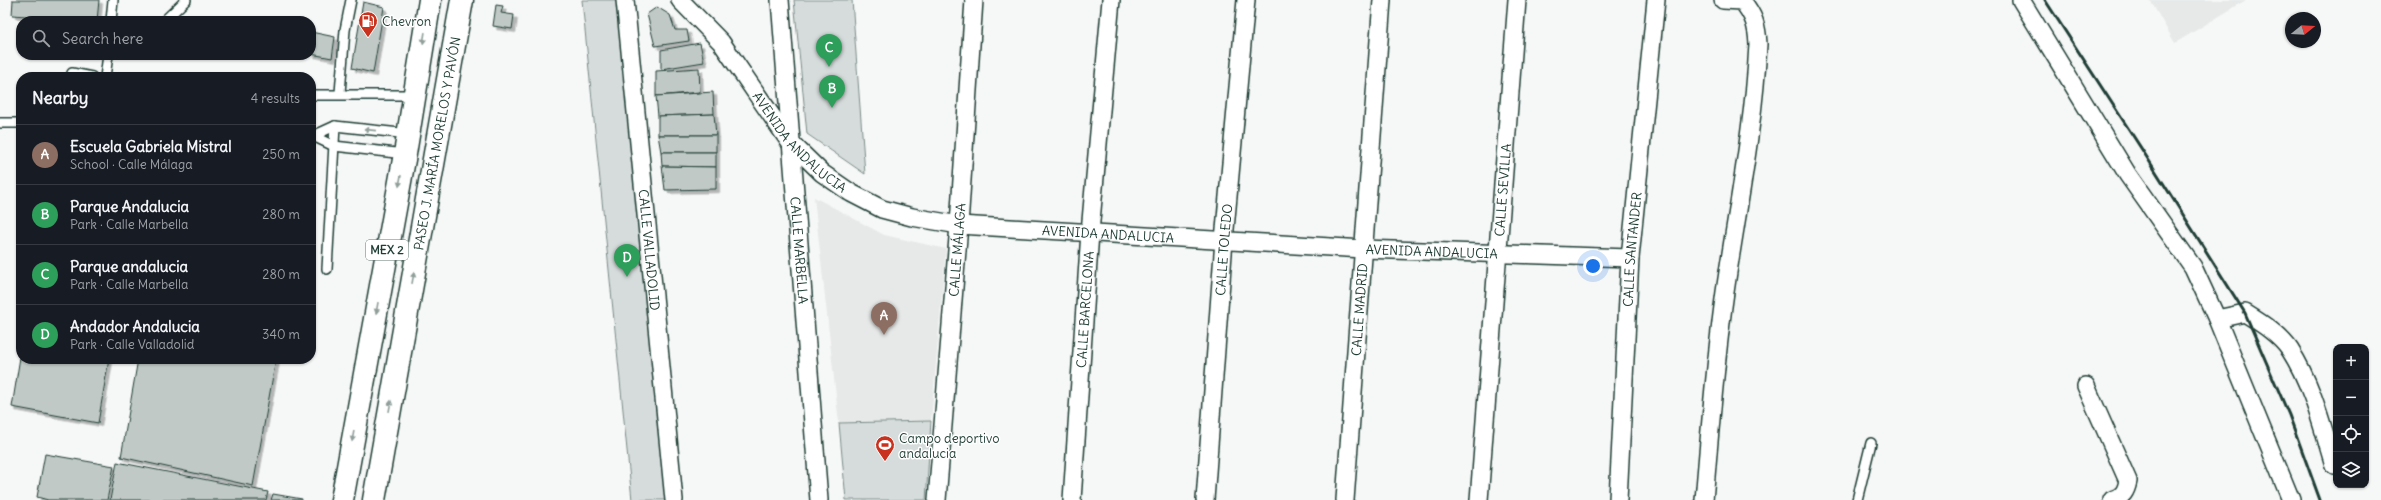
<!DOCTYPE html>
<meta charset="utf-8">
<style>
body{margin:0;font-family:Delius,sans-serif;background:#20242c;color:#f1f3f6}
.controls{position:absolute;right:12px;bottom:12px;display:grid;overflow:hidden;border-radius:8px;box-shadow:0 1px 3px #0004}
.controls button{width:36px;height:36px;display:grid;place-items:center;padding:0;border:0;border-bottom:1px solid #363941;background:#171b24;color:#f1f3f6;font:20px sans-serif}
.compass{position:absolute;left:2285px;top:12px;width:36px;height:36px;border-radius:50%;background:#171b24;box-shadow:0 1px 3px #0004;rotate:72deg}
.you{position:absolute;left:1593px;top:266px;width:14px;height:14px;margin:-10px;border:3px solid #fff;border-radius:50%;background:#1a73e8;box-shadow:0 0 0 6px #1a73e833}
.badge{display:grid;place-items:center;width:26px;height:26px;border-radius:50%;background:#ea580c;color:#fff;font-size:13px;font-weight:700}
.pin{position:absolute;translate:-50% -33px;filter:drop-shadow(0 1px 2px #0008)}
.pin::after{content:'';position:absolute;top:21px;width:14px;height:12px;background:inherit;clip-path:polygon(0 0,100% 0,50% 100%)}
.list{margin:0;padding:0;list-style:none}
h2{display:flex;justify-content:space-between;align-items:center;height:52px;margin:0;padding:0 16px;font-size:17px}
h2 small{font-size:13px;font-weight:400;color:#9ea1a6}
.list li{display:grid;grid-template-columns:26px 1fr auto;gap:12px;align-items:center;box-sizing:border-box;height:60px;padding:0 16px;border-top:1px solid #363941}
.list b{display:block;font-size:15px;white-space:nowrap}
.list p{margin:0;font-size:13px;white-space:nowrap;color:#9ea1a6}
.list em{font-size:13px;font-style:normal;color:#9ea1a6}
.icon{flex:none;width:22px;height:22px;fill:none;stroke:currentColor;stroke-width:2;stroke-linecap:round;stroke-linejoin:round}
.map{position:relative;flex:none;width:2381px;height:500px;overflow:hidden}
.search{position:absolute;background:#171b24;box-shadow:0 1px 3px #0004;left:16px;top:16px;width:300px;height:44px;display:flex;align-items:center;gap:10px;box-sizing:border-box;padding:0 14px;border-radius:16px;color:#9ea1a6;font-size:15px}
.panel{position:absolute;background:#171b24;box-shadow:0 1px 3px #0004;left:16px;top:72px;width:300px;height:292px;border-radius:16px}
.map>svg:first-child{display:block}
</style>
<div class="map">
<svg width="2381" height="500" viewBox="0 0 2381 500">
<defs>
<filter id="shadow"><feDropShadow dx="3.5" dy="3.5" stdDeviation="0" flood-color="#0004"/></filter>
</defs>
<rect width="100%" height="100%" fill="#f6f7f7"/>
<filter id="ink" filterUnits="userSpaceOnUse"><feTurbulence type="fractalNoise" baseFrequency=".025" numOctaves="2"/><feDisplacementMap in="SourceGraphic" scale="8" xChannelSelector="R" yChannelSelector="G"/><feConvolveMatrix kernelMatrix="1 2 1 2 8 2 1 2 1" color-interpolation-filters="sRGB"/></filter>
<g filter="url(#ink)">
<g fill="#e6e9e8">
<path d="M2150,0H2246L2175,43Z"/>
<path d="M814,197L884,235L946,249L931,421L839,423Z"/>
</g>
<g fill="#d6dcdb" stroke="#7a8c88">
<path d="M582,0H620L666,500H632Z"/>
<path d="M794,0H852L865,174L807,134Z"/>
<path d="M931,421L926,500H846L839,423Z"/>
</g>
<g fill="#c0c9c6" stroke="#1f3d34" filter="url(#shadow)">
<path d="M13,0H99L97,21L12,15Z"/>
<path d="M363,2L384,7L373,73L352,68Z"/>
<path d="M496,5L503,6L501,13L514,15L512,29L493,26Z"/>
<path d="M657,7L670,15L675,30H687L689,41L655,46L647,14Z"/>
<path d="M311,32L335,37L332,58L311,54Z"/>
<path d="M700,43L704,62L661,69V50Z"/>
<path d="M699,68L700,92L656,96V71Z"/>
<path d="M713,92L714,114L658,116L656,96Z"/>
<path d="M714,114L716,135H658V116Z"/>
<path d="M658,135H716V152H661Z"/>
<path d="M661,152H716V167L662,166Z"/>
<path d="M662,166L716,167V189L665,190Z"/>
<path d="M21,351V359H109L98,423L12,407Z"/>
<path d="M138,359H276L253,486L121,457Z"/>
<path d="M45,454L114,466L107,500H48L37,497Z"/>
<path d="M117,462L268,492L266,500H110Z"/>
<path d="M273,494L302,499V500H271Z"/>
</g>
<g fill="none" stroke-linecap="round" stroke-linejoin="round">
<g stroke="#1f3d34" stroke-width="12">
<g id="lane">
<path d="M111,21L113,0"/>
<path d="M164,21L186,0"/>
<path d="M72,73L92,77"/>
<path d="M105,77L108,55"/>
<path d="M340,93L345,30L351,0"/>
<path d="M311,95H414"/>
<path d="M0,123H21"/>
<path d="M311,135L334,146L405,154"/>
<path d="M313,136L335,126L409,134"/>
<path d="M327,269L335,126"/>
<path d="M1857,500L1871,443"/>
</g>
</g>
<g stroke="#1f3d34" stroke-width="20">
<g id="street">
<path id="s1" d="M625,0L674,500"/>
<path id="s2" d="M680,0L721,42L789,141L822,173L851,193L882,209L912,217L959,225L1364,249L1630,258"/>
<path id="s3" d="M780,0L819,500"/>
<path d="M2021,0L2128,175L2193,267L2217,319L2291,500"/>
<path d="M2217,319L2245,313C2261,323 2279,334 2290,350C2312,384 2322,426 2334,465"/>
<path d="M2086,386L2128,481C2126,491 2123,497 2112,500"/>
<path id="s4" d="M937,500L959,225L974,0"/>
<path id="s5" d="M1072,500L1090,232L1111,0"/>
<path id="s6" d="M1205,500L1224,240L1246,0"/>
<path id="s7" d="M1345,500L1382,0"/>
<path id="s8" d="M1479,500L1517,0"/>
<path id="s9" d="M1618,500L1630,258L1656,0"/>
<path d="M1704,500C1710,431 1715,361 1725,292C1737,210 1754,127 1758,44C1757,26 1754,15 1742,1L1723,0"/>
</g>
</g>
<g stroke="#1f3d34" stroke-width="25">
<g id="highway">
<path d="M342,500L405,154L430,0"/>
<path id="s10" d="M374,500L462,0"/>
</g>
</g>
<use href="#lane" stroke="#fff" stroke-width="9"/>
<use href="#street" stroke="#fff" stroke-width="17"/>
<use href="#highway" stroke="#fff" stroke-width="22"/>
<path stroke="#1f3d34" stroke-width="3" d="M2045,0L2141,148L2245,313L2289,415L2320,500"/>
</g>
<defs><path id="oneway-solid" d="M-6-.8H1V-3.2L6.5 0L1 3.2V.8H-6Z"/></defs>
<g fill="#8f9e9a">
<use href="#oneway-solid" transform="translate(424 38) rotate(99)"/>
<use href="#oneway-solid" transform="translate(370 130) rotate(-174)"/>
<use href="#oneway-solid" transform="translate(400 181) rotate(100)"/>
<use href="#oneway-solid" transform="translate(413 278) rotate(-80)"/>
<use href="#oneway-solid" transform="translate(377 308) rotate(100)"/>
<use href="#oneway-solid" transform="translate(390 406) rotate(-80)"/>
<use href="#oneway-solid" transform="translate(353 436) rotate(100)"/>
</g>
</g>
<defs>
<g id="fuel-pin" transform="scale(1)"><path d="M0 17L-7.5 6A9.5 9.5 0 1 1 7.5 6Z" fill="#c8321e" stroke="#fff"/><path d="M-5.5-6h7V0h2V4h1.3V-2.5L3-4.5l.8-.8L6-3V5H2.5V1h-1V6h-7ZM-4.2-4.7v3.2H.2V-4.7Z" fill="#fff"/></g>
<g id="stadium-pin" transform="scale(1)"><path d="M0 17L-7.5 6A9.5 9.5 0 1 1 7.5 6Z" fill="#c8321e" stroke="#fff"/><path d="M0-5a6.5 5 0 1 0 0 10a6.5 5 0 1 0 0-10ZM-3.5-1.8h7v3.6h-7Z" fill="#fff"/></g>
</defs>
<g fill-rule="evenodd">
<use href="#fuel-pin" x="368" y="21"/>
<use href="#stadium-pin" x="885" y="445"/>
</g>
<g text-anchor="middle" stroke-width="3" stroke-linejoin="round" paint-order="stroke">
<rect fill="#fff" stroke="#627771" stroke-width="1" x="366" y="240" width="42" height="20" rx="3"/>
<g font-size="12" font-weight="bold" fill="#1f3d34">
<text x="387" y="254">MEX 2</text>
</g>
<g font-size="13" fill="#1f3d34" stroke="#fff" text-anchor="start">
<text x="382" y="26">Chevron</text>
<text x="899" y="443">Campo deportivo<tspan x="899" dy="15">andalucia</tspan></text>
</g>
<g font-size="13" fill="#1f3d34" stroke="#fff">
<text dy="5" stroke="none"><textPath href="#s2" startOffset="187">AVENIDA ANDALUCIA</textPath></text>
<text dy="5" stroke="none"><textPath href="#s10" startOffset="362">PASEO J. MARÍA MORELOS Y PAVÓN</textPath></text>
<text dy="5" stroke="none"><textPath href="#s8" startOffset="311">CALLE SEVILLA</textPath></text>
<text dy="5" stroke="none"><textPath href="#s2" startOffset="523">AVENIDA ANDALUCIA</textPath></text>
<text dy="5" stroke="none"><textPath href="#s1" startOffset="251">CALLE VALLADOLID</textPath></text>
<text dy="5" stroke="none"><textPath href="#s3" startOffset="251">CALLE MARBELLA</textPath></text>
<text dy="5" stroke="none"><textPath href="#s4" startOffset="251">CALLE MÁLAGA</textPath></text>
<text dy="5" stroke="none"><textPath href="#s6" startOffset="251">CALLE TOLEDO</textPath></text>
<text dy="5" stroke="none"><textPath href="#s9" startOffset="251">CALLE SANTANDER</textPath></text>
<text dy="5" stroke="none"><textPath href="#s2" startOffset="847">AVENIDA ANDALUCIA</textPath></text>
<text dy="5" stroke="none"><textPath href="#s5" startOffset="191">CALLE BARCELONA</textPath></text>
<text dy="5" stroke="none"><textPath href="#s7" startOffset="191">CALLE MADRID</textPath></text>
</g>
</g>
</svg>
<div class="controls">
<button>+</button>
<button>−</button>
<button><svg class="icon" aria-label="locate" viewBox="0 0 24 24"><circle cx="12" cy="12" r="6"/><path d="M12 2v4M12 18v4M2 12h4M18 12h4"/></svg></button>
<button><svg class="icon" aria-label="layers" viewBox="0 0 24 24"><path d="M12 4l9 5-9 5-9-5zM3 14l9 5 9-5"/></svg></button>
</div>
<svg class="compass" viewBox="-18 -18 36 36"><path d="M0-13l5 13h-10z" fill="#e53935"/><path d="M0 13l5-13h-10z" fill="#9ea1a6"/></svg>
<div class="you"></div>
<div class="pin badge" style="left:884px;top:335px;background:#8d6e63">A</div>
<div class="pin badge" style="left:832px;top:108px;background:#2e9e5b">B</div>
<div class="pin badge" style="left:829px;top:67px;background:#2e9e5b">C</div>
<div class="pin badge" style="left:627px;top:277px;background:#2e9e5b">D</div>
<div class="search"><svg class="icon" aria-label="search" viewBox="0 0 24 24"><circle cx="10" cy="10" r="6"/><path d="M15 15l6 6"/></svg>Search here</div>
<section class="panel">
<h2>Nearby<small>4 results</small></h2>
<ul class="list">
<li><span class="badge" style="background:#8d6e63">A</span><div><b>Escuela Gabriela Mistral</b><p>School · Calle Málaga</p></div><em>250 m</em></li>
<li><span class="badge" style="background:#2e9e5b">B</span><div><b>Parque Andalucia</b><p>Park · Calle Marbella</p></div><em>280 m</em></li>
<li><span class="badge" style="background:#2e9e5b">C</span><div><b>Parque andalucia</b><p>Park · Calle Marbella</p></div><em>280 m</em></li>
<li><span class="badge" style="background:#2e9e5b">D</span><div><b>Andador Andalucia</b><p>Park · Calle Valladolid</p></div><em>340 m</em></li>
</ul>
</section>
</div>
